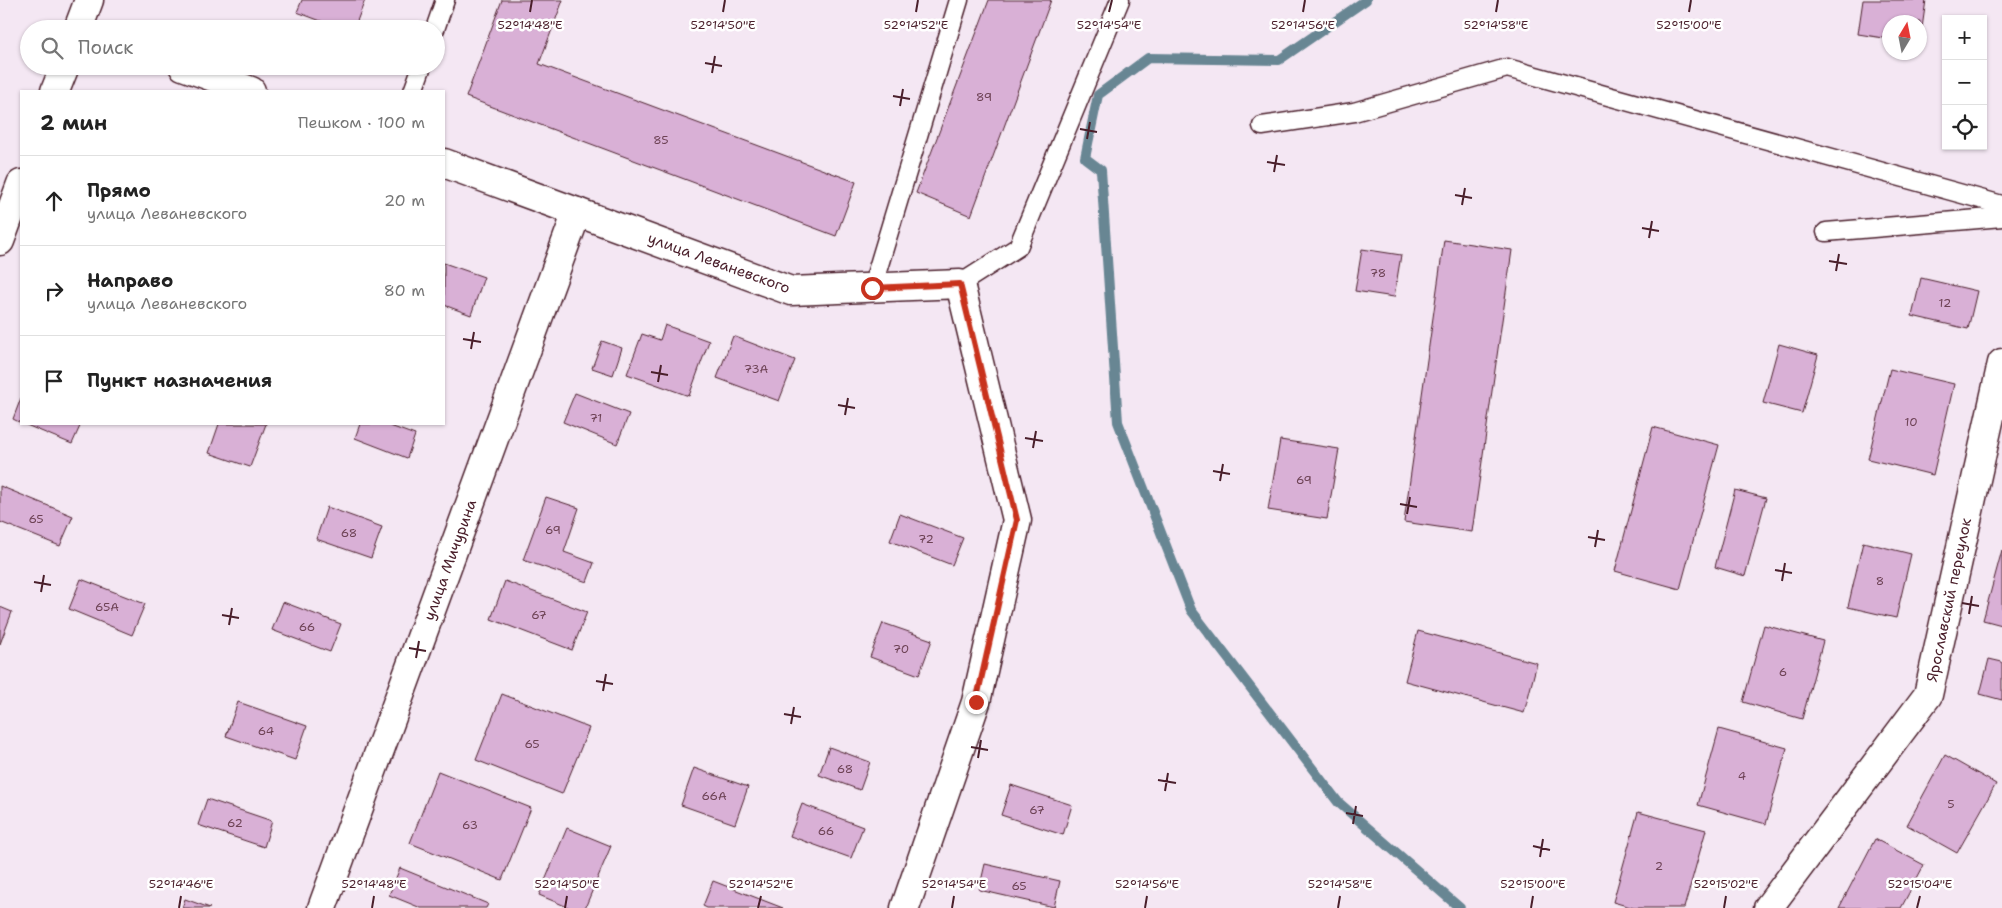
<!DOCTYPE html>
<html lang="ru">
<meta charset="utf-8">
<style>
body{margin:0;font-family:"Shantell Sans",sans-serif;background:#f2f2f2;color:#222}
.controls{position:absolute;right:15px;top:15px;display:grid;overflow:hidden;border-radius:0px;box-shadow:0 1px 4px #0004}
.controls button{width:45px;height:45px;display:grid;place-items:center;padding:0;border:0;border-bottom:1px solid #e0e0e0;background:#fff;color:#222;font:25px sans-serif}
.compass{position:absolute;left:1882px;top:15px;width:45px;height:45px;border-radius:50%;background:#fff;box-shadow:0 1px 4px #0004;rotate:10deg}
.stop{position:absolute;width:15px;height:15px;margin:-11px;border:4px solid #c8321e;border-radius:50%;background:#fff}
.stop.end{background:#c8321e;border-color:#fff;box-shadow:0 1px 5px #0008}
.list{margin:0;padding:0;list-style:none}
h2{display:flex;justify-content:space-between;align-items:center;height:65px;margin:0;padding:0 20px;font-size:21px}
h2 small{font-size:16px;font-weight:400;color:#767676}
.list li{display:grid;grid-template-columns:32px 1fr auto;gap:15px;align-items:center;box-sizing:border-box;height:90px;padding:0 20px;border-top:1px solid #e0e0e0}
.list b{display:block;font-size:19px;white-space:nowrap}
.list p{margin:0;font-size:16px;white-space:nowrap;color:#767676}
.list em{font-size:16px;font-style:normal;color:#767676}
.icon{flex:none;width:28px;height:28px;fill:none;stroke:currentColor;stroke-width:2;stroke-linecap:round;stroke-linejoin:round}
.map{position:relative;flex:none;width:2002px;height:908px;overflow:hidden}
.search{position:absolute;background:#fff;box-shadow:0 1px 4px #0004;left:20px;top:20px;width:425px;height:55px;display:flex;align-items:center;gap:12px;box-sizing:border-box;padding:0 18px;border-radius:28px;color:#767676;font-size:19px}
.panel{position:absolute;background:#fff;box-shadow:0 1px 4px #0004;left:20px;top:90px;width:425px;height:335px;border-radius:0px}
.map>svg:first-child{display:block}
</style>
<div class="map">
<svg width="2002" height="908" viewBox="0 0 2002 908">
<rect width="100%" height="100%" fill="#f4e7f3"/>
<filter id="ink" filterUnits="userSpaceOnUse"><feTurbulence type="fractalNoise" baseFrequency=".02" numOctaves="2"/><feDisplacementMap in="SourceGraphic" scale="10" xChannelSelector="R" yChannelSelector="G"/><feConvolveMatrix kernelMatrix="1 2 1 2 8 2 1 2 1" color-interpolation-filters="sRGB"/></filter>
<g filter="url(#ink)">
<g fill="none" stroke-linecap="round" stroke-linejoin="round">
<path stroke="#678693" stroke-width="10" d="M1366,0L1279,60L1148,58L1098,95L1085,158L1101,170L1118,422L1191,610L1338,802L1460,908"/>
</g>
<g fill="#d9b0d6" stroke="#4a1f2b">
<path d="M302,0H365L354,29H342L297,12Z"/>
<path d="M502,0H563L539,64L856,182L836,236L466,97Z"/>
<path d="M989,0H1051L971,216L916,193Z"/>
<path d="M1863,0H1926L1920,42V22H1890V39L1858,34Z"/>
<path d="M1444,240L1512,250L1472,532L1404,522Z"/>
<path d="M1362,249L1401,255L1394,297L1355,291Z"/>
<path d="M444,263L484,277L471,315L444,305Z"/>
<path d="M1921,278L1977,291L1968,329L1912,316Z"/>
<path d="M665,325L709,341L689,396L627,374L642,334L660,340Z"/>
<path d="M733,336L795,360L779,401L717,378Z"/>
<path d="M602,341L622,348L613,375L592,368Z"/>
<path d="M1779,344L1818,355L1802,413L1763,403Z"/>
<path d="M1890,369L1954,384L1933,475L1868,459Z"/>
<path d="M575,393L629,414L617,444L563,422Z"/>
<path d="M21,398V423L13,419Z"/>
<path d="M24,424H81L72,444Z"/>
<path d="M219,424H266L250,467L209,453Z"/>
<path d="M360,424H385L415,435L407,458L355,438Z"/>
<path d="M1653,427L1719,445L1680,589L1615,571Z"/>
<path d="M1280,440L1339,449L1327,519L1268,510Z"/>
<path d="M0,486L73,516L60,546L0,522Z"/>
<path d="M1735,490L1766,498L1745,576L1715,567Z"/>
<path d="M546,497L579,508L564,552L594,563L587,582L523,560Z"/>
<path d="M327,507L382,527L371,558L316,539Z"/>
<path d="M900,514L963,538L952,565L890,541Z"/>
<path d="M1863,542L1911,554L1896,618L1848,607Z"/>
<path d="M2002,550V625L1983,620Z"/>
<path d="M81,579L145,604L132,635L69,609Z"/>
<path d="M505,581L587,612L572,650L491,619Z"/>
<path d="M283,602L341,624L330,652L272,630Z"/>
<path d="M0,607L12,612L0,644Z"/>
<path d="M883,623L932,640L919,675L870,657Z"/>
<path d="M1764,625L1823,641L1802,719L1743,702Z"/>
<path d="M1418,631L1537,663L1524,713L1405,681Z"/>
<path d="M1989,659L2002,662V700L1980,694Z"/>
<path d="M502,694L589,728L562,794L476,760Z"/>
<path d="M238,702L307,726L295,760L226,736Z"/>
<path d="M1719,729L1787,748L1766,824L1698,805Z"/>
<path d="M829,747L870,762L860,790L819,775Z"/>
<path d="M1945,755L1996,784L1957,853L1907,825Z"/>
<path d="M694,768L748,787L735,824L681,805Z"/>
<path d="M438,771L531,808L502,880L410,843Z"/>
<path d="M1011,785L1072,805L1063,835L1001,815Z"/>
<path d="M207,799L272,821L264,847L198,825Z"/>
<path d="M802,804L863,827L851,858L790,836Z"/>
<path d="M1638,812L1706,830L1684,908H1634L1613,902Z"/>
<path d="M567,828L611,846L585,908H570L539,895Z"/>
<path d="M1875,839L1924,865L1901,908H1839Z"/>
<path d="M985,864L1060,881L1054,907L979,890Z"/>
<path d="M400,868L488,904L486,908H421L389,895Z"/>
<path d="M713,881L783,908H707L703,906Z"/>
<path d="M185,899L210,908H182Z"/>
</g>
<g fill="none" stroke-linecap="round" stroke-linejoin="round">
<g stroke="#4a1f2b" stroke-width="21">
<g id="lane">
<path d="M435,29L445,0"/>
<path d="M413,91L422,66"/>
<path d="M1262,126L1354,112L1507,68L2002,205"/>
<path d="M1826,232L2002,217"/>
<path d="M960,284L1018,247L1120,0"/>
<path d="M872,288L959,0"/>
</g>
</g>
<g stroke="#4a1f2b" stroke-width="31">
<g id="street">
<path d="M78,29L89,0"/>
<path d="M183,66L251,91"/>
<path d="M55,91L65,66"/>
<path d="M444,163L791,291L960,284L1017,520L976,702L905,908"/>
<path d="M0,241L21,184"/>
<path d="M322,908L577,212"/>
<path d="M1768,908L1928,695L2002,363"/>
</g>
</g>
<use href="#lane" stroke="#fff" stroke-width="18"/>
<use href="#street" stroke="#fff" stroke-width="28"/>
</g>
</g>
<g fill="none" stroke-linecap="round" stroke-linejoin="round" filter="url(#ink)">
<path stroke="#c8321e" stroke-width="6" d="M872,288L960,284L1017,520L976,702"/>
</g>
<path fill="none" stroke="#4a1f2b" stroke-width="2" d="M530,12L532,0M723,12L725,0M916,12L918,0M1109,12L1112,0M1303,12L1305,0M1496,12L1498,0M1689,12L1691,0M705,63L722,66M712,73L715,56M893,96L910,99M900,106L903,89M1080,129L1097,132M1087,139L1090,122M1267,162L1285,165M1274,172L1277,155M1455,195L1472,198M1462,205L1465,188M1642,228L1659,231M1649,238L1652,221M1829,261L1847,264M1836,271L1839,254M463,339L481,342M471,349L474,332M651,372L668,375M658,382L661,365M838,405L855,408M845,415L848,398M1025,438L1043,441M1033,448L1036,431M1213,471L1230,474M1220,481L1223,464M1400,504L1417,507M1407,514L1410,497M1588,537L1605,540M1595,547L1598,530M1775,570L1792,573M1782,581L1785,563M34,582L51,585M41,592L44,575M1962,603L1979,606M1969,614L1972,596M222,615L239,618M229,625L232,608M409,648L426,651M416,658L419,641M596,681L613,684M603,691L606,674M784,714L801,717M791,724L794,707M971,747L988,750M978,758L981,740M1158,780L1176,783M1165,791L1168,773M1346,813L1363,816M1353,824L1356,806M1533,846L1550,850M1540,857L1543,839M179,908L181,896M372,908L374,896M565,908L567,896M758,908L761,896M952,908L954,896M1145,908L1147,896M1338,908L1340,896M1531,908L1533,896M1724,908L1726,896M1917,908L1920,896"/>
<g text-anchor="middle" stroke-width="5" stroke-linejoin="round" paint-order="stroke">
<g font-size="12" fill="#6e4356">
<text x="984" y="101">89</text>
<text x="661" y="144">85</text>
<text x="1378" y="277">78</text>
<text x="1945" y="307">12</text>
<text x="756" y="373">73А</text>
<text x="596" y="422">71</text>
<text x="1911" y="426">10</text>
<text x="1304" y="484">69</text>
<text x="36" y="523">65</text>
<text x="553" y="534">69</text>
<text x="349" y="537">68</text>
<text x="926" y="543">72</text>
<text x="1880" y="585">8</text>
<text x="107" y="611">65А</text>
<text x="539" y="619">67</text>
<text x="307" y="631">66</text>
<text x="901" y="653">70</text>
<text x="1783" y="676">6</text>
<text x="266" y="735">64</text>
<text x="532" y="748">65</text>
<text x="845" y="773">68</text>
<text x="1742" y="780">4</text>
<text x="714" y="800">66А</text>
<text x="1951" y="808">5</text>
<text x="1037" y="814">67</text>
<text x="235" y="827">62</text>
<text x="470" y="829">63</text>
<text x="826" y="835">66</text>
<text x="1659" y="870">2</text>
<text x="1019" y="890">65</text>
</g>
<g font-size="15" fill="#4a1f2b" stroke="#fff">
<text transform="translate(719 263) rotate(20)" y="5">улица Леваневского</text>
<text transform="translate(450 560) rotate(-70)" y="5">улица Мичурина</text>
<text transform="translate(1949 600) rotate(-78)" y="5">Ярославский переулок</text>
</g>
</g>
<g font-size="12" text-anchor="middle" fill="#4a1f2b" stroke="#fff" stroke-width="5" stroke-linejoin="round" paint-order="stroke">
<text x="530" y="29">52°14'48"E</text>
<text x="723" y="29">52°14'50"E</text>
<text x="916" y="29">52°14'52"E</text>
<text x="1109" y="29">52°14'54"E</text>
<text x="1303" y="29">52°14'56"E</text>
<text x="1496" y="29">52°14'58"E</text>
<text x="1689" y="29">52°15'00"E</text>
<text x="181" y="888">52°14'46"E</text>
<text x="374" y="888">52°14'48"E</text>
<text x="567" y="888">52°14'50"E</text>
<text x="761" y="888">52°14'52"E</text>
<text x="954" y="888">52°14'54"E</text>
<text x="1147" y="888">52°14'56"E</text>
<text x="1340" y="888">52°14'58"E</text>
<text x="1533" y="888">52°15'00"E</text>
<text x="1726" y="888">52°15'02"E</text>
<text x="1920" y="888">52°15'04"E</text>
</g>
</svg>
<div class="controls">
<button>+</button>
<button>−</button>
<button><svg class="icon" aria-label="locate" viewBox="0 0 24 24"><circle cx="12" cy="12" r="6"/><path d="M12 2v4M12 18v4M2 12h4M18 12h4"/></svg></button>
</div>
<svg class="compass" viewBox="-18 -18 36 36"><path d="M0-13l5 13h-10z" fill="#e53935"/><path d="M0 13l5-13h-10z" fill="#767676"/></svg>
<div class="stop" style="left:872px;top:288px"></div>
<div class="stop end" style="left:976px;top:702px"></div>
<div class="search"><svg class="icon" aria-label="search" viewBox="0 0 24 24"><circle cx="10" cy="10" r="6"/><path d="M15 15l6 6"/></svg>Поиск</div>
<section class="panel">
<h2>2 мин<small>Пешком · 100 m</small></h2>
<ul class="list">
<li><svg class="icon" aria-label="ahead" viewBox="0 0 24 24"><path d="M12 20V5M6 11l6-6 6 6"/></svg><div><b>Прямо</b><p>улица Леваневского</p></div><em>20 m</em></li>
<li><svg class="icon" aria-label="right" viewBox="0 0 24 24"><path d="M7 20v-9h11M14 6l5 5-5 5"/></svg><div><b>Направо</b><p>улица Леваневского</p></div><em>80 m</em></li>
<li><svg class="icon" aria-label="arrive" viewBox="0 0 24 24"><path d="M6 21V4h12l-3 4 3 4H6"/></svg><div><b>Пункт назначения</b></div></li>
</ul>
</section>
</div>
